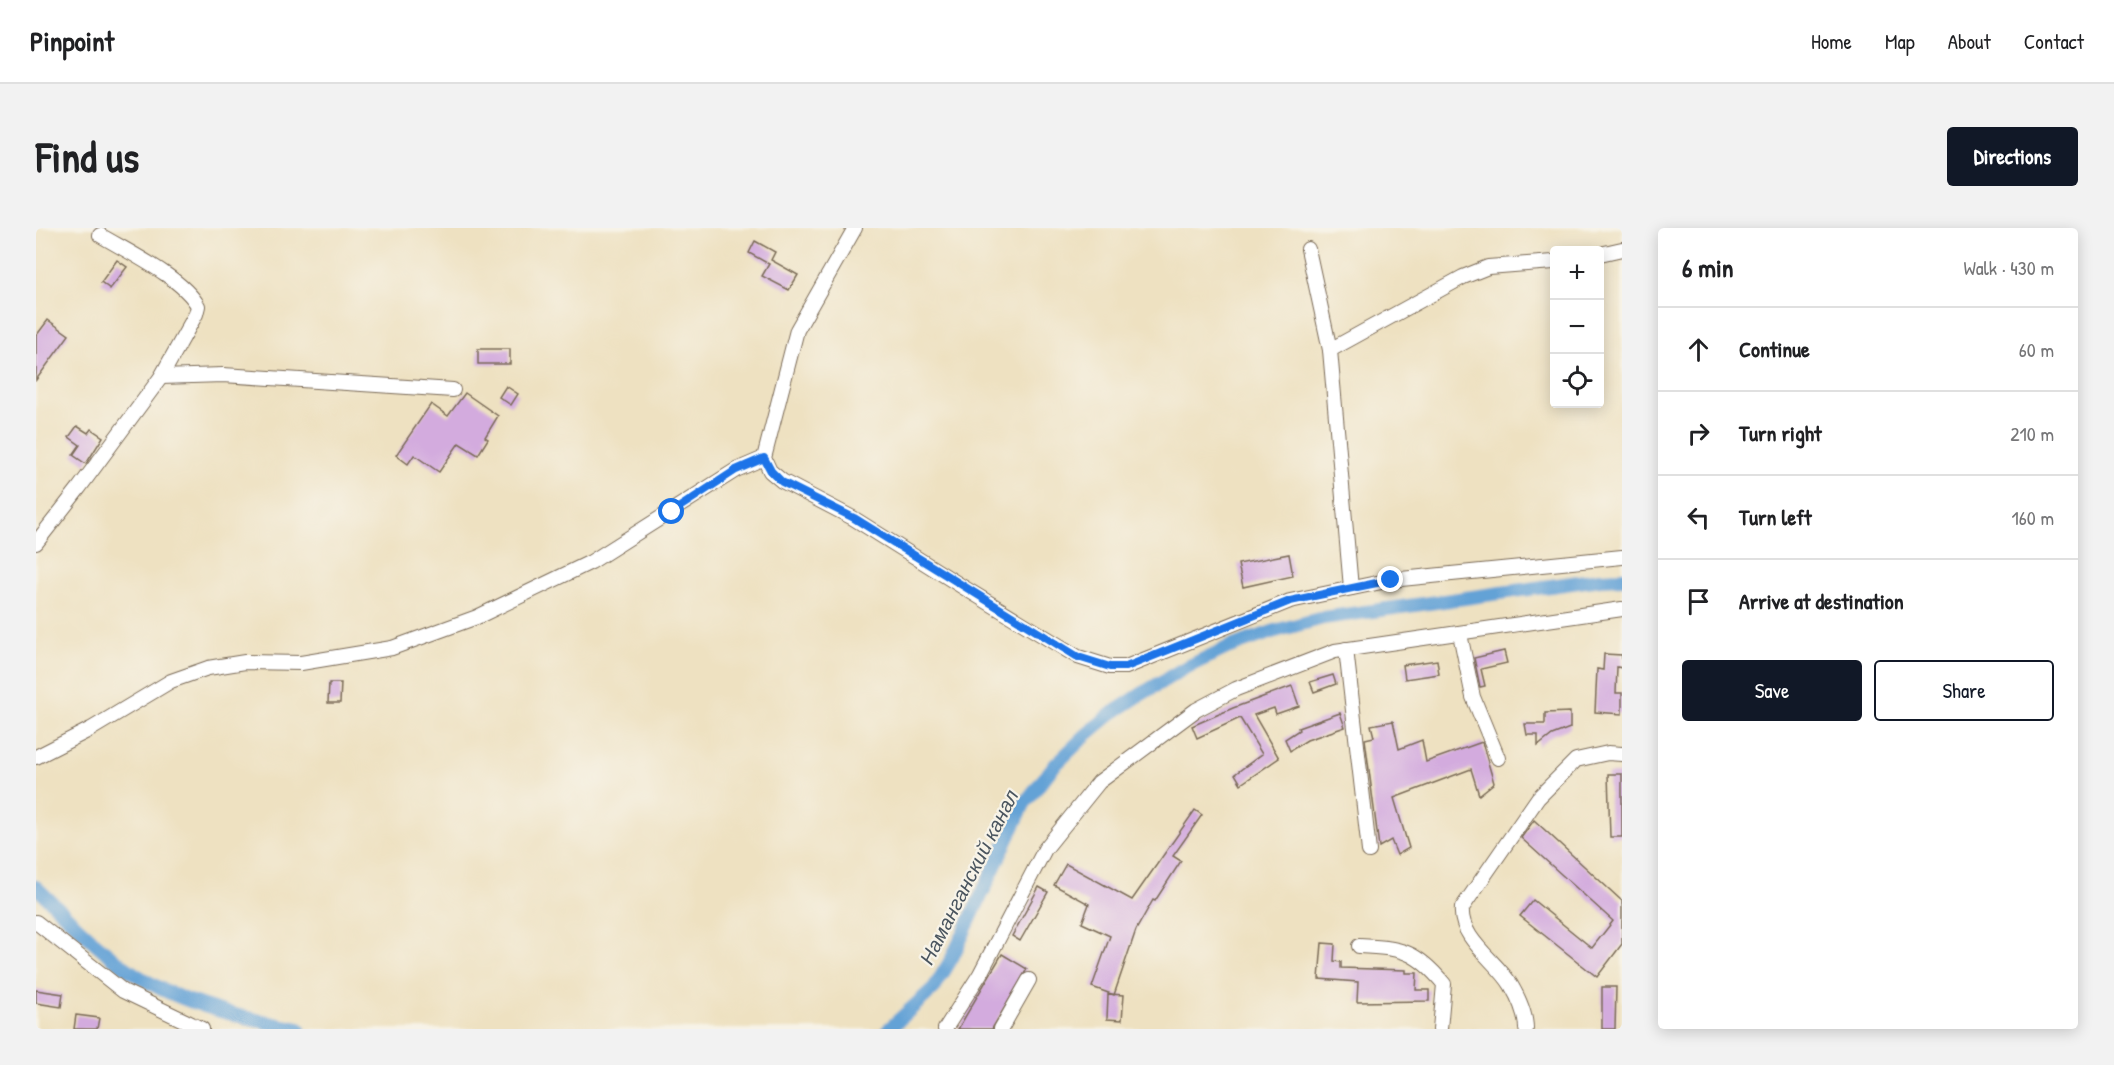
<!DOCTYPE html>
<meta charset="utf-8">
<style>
body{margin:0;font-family:"Patrick Hand",sans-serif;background:#f2f2f2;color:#202124}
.controls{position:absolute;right:18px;top:18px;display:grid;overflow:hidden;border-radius:6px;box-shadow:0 3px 15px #0003}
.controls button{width:54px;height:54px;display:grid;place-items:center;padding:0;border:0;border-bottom:2px solid #e0e0e0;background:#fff;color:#202124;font:30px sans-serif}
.stop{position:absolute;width:18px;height:18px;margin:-14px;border:4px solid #1a73e8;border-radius:50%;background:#fff}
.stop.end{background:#1a73e8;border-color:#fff;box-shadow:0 2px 6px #0008}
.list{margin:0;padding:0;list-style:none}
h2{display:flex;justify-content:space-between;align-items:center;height:78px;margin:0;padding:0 24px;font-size:26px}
h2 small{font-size:20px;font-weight:400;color:#757577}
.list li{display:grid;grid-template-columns:39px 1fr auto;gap:18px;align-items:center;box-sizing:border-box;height:84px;padding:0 24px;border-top:2px solid #e0e0e0}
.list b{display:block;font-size:22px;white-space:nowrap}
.list em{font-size:20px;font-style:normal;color:#757577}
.actions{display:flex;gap:12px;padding:18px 24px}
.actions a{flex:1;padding:14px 0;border:2px solid #111827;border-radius:6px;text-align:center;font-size:21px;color:#111827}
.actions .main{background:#111827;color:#fff}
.icon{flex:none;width:33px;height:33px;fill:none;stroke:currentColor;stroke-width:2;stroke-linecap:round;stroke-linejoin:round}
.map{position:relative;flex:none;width:1586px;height:801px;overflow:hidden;border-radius:6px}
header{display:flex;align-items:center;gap:36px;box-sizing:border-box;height:84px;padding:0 30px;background:#fff;border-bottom:2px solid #e0e0e0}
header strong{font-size:28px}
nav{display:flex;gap:33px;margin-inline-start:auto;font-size:21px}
.intro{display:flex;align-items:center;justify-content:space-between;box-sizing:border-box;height:144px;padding:0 36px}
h1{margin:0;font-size:42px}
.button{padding:15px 27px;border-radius:6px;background:#111827;color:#fff;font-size:21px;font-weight:700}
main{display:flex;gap:36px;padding:0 36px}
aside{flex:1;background:#fff;border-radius:6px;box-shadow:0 3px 15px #0003}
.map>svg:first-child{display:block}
</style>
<header>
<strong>Pinpoint</strong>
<nav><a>Home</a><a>Map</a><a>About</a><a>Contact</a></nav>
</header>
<div class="intro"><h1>Find us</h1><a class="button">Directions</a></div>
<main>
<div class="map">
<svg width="1586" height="801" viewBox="0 0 1586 801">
<rect width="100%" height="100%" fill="#f7f3e8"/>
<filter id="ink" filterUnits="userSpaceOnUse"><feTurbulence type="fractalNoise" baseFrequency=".0167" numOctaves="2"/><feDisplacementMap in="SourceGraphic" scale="12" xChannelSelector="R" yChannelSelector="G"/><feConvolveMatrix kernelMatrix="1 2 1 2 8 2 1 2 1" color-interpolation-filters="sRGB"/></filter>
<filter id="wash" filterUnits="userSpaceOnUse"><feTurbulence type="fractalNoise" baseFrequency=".008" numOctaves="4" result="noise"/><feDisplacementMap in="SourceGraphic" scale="24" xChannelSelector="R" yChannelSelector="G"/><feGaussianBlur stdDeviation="1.35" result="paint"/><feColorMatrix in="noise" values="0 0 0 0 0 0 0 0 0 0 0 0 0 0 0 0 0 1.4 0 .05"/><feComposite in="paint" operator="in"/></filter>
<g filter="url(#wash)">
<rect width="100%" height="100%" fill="#eee1c1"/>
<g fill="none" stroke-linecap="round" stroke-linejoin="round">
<g stroke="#64a2d6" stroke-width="14">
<path d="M0,659C32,689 63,722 99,746C148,778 208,790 263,801"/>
<path d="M853,801L898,760L916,730L988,576L1017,539L1050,507L1075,486L1104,467L1147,441L1191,420L1239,403L1287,390L1564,351L1586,350"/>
</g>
</g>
<g id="blocks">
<g fill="#d3abde">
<path d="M719,13L739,24L735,32L762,47L753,62L726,48L733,36L713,25Z"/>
<path d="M81,32L91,39L74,61L65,54Z"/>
<path d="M12,92L33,107L0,152V108Z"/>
<rect x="442" y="121" width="32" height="15"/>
<path d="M470,158L482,166L475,177L463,169Z"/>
<path d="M429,165L462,188L449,209L452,211L442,227L423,215L403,244L378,227L372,236L360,227L395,176L412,188Z"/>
<path d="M41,198L52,205L55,201L67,209L50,236L37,227L44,217L33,209Z"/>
<path d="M1253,326L1257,348L1207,359L1202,336Z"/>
<path d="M1468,423L1471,435L1445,441L1449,458L1444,459L1438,430Z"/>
<path d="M1568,426L1586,427V440L1581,439L1580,465H1586V486L1559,484L1561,441L1567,442Z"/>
<path d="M1401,432L1403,446L1369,451L1367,437Z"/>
<path d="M1297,447L1300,456L1278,464L1274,454Z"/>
<path d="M293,455H305L304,475H292Z"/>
<path d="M1256,458L1263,478L1240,486L1238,480L1218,487L1243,530L1205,556L1199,546L1226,526L1204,490L1161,510L1156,498L1197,480Z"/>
<path d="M1534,484V500L1516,507L1502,518V507H1491L1489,496H1509V485Z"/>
<path d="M1304,485L1309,499L1271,512L1254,523L1249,511L1263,502L1262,500Z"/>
<path d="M1357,493L1363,521L1386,512L1390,534L1446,514L1458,555L1443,567L1435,541L1358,570L1373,620L1361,627L1355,612L1343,619L1329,511L1338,509L1335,497Z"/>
<path d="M1572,546H1586V609H1574Z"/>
<path d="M1159,582L1166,587L1137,628L1145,633L1119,673L1117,672L1100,702L1078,767L1056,759L1074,708L1046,695L1053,676L1018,657L1030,636L1096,672Z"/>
<path d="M1498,592L1586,673V716L1561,749L1484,688L1497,672L1556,720L1577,693L1485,610Z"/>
<path d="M1003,659L1012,664L984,713L976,708Z"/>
<path d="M1286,715L1299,716L1298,733L1305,734V740L1370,742V745H1381L1380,762H1393V773L1321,774L1322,754L1283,751Z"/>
<path d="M966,726L991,741L956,801H922Z"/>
<path d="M1566,759H1580L1579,801H1566Z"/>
<path d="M0,762L27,766L25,779L0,775Z"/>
<path d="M1072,766L1088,767L1086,792L1071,791Z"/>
<path d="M40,787L63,790L61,801H38Z"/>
</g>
</g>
</g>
<g filter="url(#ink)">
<use href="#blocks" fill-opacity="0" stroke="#7a6a57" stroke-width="1.5"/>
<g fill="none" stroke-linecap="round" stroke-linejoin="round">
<g stroke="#7a6a57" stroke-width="16">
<g id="minor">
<path d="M819,0L761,102L728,230L734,243L746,253L817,290L927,359L1042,429L1074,439H1090L1254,373L1355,352L1586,329"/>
<path d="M1272,21L1294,122"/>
<path d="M1564,26L1586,21"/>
<path d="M125,149L187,147L417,162"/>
<path d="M0,315L43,260L125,149L160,86L162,78C147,50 92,24 64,7"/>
<path d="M1315,360L1294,122L1427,49L1452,39L1518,34"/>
<path d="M1424,406L1437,469L1462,530"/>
<path d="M1310,421L1333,623"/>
<path d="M0,529L55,501L135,453L172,440L209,434L265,435L356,420L441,389L555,334L700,242L728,230"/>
<path d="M0,694L87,763L166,801"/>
<path d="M1323,718C1365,720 1380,722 1408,756L1404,801"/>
<path d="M909,801L944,746L1009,621L1063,554L1160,482L1200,461L1299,423L1586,381"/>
<path d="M965,801L993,752"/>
<path d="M1490,801C1490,787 1482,769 1475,757C1461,733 1423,711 1426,680L1502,570L1540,532L1572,525L1586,526"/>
</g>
</g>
<use href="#minor" stroke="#fff" stroke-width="14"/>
</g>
</g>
<g fill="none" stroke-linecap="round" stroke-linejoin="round" filter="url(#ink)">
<path stroke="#1a73e8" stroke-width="8" d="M636,284L700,242L728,230L735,243L746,254L818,290L1042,429L1074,439H1090L1254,373L1355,352"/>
</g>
<g text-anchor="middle" stroke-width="4.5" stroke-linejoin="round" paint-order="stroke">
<g font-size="20" font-style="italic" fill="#49545e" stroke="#f7f3e8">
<text transform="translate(933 649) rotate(-63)" y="7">Наманганский канал</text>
</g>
</g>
</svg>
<div class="controls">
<button>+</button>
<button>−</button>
<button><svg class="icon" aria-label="locate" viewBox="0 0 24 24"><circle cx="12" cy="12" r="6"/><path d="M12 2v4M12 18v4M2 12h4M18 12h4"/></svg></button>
</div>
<div class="stop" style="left:636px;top:284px"></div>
<div class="stop end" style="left:1355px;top:352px"></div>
</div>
<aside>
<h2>6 min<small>Walk · 430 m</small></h2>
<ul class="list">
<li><svg class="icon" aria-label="ahead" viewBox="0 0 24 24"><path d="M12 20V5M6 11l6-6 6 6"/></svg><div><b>Continue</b></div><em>60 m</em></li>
<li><svg class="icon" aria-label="right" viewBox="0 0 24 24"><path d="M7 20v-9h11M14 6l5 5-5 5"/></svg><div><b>Turn right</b></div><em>210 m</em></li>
<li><svg class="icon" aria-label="left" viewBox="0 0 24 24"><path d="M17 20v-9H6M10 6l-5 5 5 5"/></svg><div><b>Turn left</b></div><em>160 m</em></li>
<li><svg class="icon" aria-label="arrive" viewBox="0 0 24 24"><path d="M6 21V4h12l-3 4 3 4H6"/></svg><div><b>Arrive at destination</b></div></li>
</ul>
<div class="actions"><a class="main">Save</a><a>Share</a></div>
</aside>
</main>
